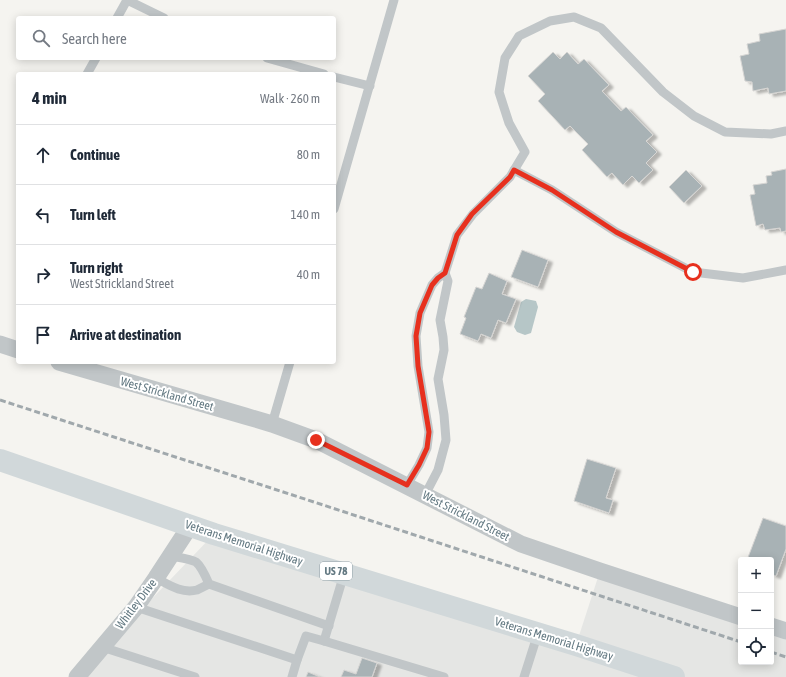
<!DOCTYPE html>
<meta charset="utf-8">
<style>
body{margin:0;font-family:"Asap Condensed",sans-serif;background:#f2f2f3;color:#1f2937}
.controls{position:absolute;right:12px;bottom:12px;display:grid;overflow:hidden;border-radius:4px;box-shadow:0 2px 10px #0003}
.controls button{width:36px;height:36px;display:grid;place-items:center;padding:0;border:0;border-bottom:1px solid #e0e1e3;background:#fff;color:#1f2937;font:20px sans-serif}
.stop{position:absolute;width:12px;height:12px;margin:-9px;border:3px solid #e7301e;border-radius:50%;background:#fff}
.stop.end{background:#e7301e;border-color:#fff;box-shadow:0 1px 4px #0008}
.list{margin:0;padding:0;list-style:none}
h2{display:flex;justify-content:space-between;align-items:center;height:52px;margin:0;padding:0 16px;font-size:17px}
h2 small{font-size:13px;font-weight:400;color:#747a83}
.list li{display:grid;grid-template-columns:26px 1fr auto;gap:12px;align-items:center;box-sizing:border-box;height:60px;padding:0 16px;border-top:1px solid #e0e1e3}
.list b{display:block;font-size:15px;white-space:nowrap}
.list p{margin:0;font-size:13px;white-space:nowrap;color:#747a83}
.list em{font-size:13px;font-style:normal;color:#747a83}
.icon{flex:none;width:22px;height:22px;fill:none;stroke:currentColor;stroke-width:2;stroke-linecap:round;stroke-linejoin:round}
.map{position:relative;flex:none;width:786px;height:677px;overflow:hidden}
.search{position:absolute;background:#fff;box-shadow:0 2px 10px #0003;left:16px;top:16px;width:320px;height:44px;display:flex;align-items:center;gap:10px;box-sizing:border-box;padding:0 14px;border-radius:4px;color:#747a83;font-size:15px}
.panel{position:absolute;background:#fff;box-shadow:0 2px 10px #0003;left:16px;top:72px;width:320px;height:292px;border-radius:4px}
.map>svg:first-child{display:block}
</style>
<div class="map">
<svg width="786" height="677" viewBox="0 0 786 677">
<defs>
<filter id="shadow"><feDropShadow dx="4.5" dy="2.5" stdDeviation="1" flood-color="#0004"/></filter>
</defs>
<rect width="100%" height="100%" fill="#f5f4f0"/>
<path fill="#e5e6e4" d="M214,534L576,645L600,571L741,617V662H771V626L786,631V677H77Z"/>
<path fill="#b6c6c7" d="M526,299L536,301L538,307L531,333L525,335L517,332L514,327L521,302Z"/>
<g fill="#a8b2b5" stroke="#d6d5d3" filter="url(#shadow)">
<path d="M786,29V91L769,94L768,88L753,91L752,82L745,81L740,56L749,54L747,44L760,41L759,34Z"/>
<path d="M553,52L560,59L567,52L578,64L584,59L609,85L602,91L621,111L626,107L653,135L646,141L657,152L646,163L653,170L639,183L632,176L623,185L612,173L607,177L582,150L588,144L570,126L565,130L538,101L545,94L528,76Z"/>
<path d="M786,169V231L781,232L780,228L765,230L763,224L756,226L750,195L755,194L753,185L767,183L766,176L772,175L771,172Z"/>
<path d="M686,170L702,186L684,203L669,187Z"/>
<path d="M522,250L548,260L538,287L511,277Z"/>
<path d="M489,273L507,281L502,294L516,299L506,323L498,320L491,338L481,334L478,341L460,334L466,318L464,317L476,287L482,289Z"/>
<path d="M587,459L616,468L606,498L613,500L609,513L574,501Z"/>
<path d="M763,518L786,526V549L776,576L771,574V560H747Z"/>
<path d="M362,658L377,663L372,677H341L344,670L356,674Z"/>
<path d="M308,672L320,677H306Z"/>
</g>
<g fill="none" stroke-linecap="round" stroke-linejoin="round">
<g stroke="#c1c6c8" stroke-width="9">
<path d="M127,0L164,18"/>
<path d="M117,18L127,0"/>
<path d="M267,58L324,74"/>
<path d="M87,74L96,58"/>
<path d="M334,77L370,86"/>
<path d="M514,170L552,190L616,232L693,272L743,278L786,270"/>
<path d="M334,209L394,0"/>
<path d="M272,424L290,362"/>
<path d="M407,485L419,465L427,448L429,432L418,366L416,336L420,313L432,285L438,278L445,273L457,235L473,214L510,177L525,152L509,123L499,92L505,58L519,36L550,21L574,17L601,28L663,92L694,116L725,132L771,134L786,131"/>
<path d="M425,495L438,470L446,440L444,415L438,379L444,350L443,337L440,320L448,281L445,273"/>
<path d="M171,556C176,557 191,559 196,562C201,566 206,577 209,584L329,626"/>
<path d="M156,578C169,585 182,594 197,590C201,588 205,586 209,584"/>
<path d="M136,607L297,660L306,636L324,641L344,574"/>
<path d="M324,641L444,677"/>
<path d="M102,647L195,677"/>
<path d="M292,677L297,660"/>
<path d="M524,677L538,633"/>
</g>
<g stroke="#c1c6c8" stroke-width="17">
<path d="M0,344L18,350"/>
<path d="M59,362L245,416L272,424L316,440L521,544L600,571L741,617"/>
<path d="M771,626L786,631"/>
<path d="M77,677L136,607L156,578L190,526"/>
</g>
<path stroke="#d1d8da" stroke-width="22" d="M0,460L214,534L576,645L674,677"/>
<g stroke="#a0a8ac" stroke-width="3" stroke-dasharray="6 3" stroke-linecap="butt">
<path d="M0,400L314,502L741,642"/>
<path d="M771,652L786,657"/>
</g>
</g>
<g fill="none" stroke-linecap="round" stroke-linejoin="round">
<path stroke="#e7301e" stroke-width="5" d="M316,440L407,485L419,465L427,448L429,432L418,366L416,336L420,313L432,285L438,278L445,273L457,235L472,214L510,177L514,170L552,190L616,232L693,272"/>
</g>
<g text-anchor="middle" stroke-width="4" stroke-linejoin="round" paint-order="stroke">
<rect fill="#fff" stroke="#92a1a8" stroke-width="1" x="320" y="562" width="32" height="18" rx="3"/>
<g font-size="11" font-weight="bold" fill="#637982">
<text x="336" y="575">US 78</text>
</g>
<g font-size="12" fill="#637982" stroke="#fff">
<text transform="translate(167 394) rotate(16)" y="4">West Strickland Street</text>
<text transform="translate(466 516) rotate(27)" y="4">West Strickland Street</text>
<text transform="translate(244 543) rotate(18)" y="4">Veterans Memorial Highway</text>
<text transform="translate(136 604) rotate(-53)" y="4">Whitley Drive</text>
<text transform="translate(554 639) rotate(17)" y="4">Veterans Memorial Highway</text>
</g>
</g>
</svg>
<div class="controls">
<button>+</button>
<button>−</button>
<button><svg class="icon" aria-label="locate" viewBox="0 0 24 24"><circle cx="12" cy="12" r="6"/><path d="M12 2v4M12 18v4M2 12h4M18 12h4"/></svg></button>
</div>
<div class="stop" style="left:693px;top:272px"></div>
<div class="stop end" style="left:316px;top:440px"></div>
<div class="search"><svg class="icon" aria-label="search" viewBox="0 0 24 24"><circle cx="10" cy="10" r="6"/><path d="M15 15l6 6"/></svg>Search here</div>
<section class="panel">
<h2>4 min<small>Walk · 260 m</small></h2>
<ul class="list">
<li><svg class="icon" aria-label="ahead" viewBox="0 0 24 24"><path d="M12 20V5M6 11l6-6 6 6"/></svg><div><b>Continue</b></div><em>80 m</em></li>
<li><svg class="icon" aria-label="left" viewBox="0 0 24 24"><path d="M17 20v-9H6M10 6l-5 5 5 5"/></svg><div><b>Turn left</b></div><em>140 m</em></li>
<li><svg class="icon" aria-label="right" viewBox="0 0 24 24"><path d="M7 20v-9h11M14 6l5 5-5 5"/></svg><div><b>Turn right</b><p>West Strickland Street</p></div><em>40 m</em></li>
<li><svg class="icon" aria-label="arrive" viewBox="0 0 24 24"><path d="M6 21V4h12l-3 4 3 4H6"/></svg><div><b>Arrive at destination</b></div></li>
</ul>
</section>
</div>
